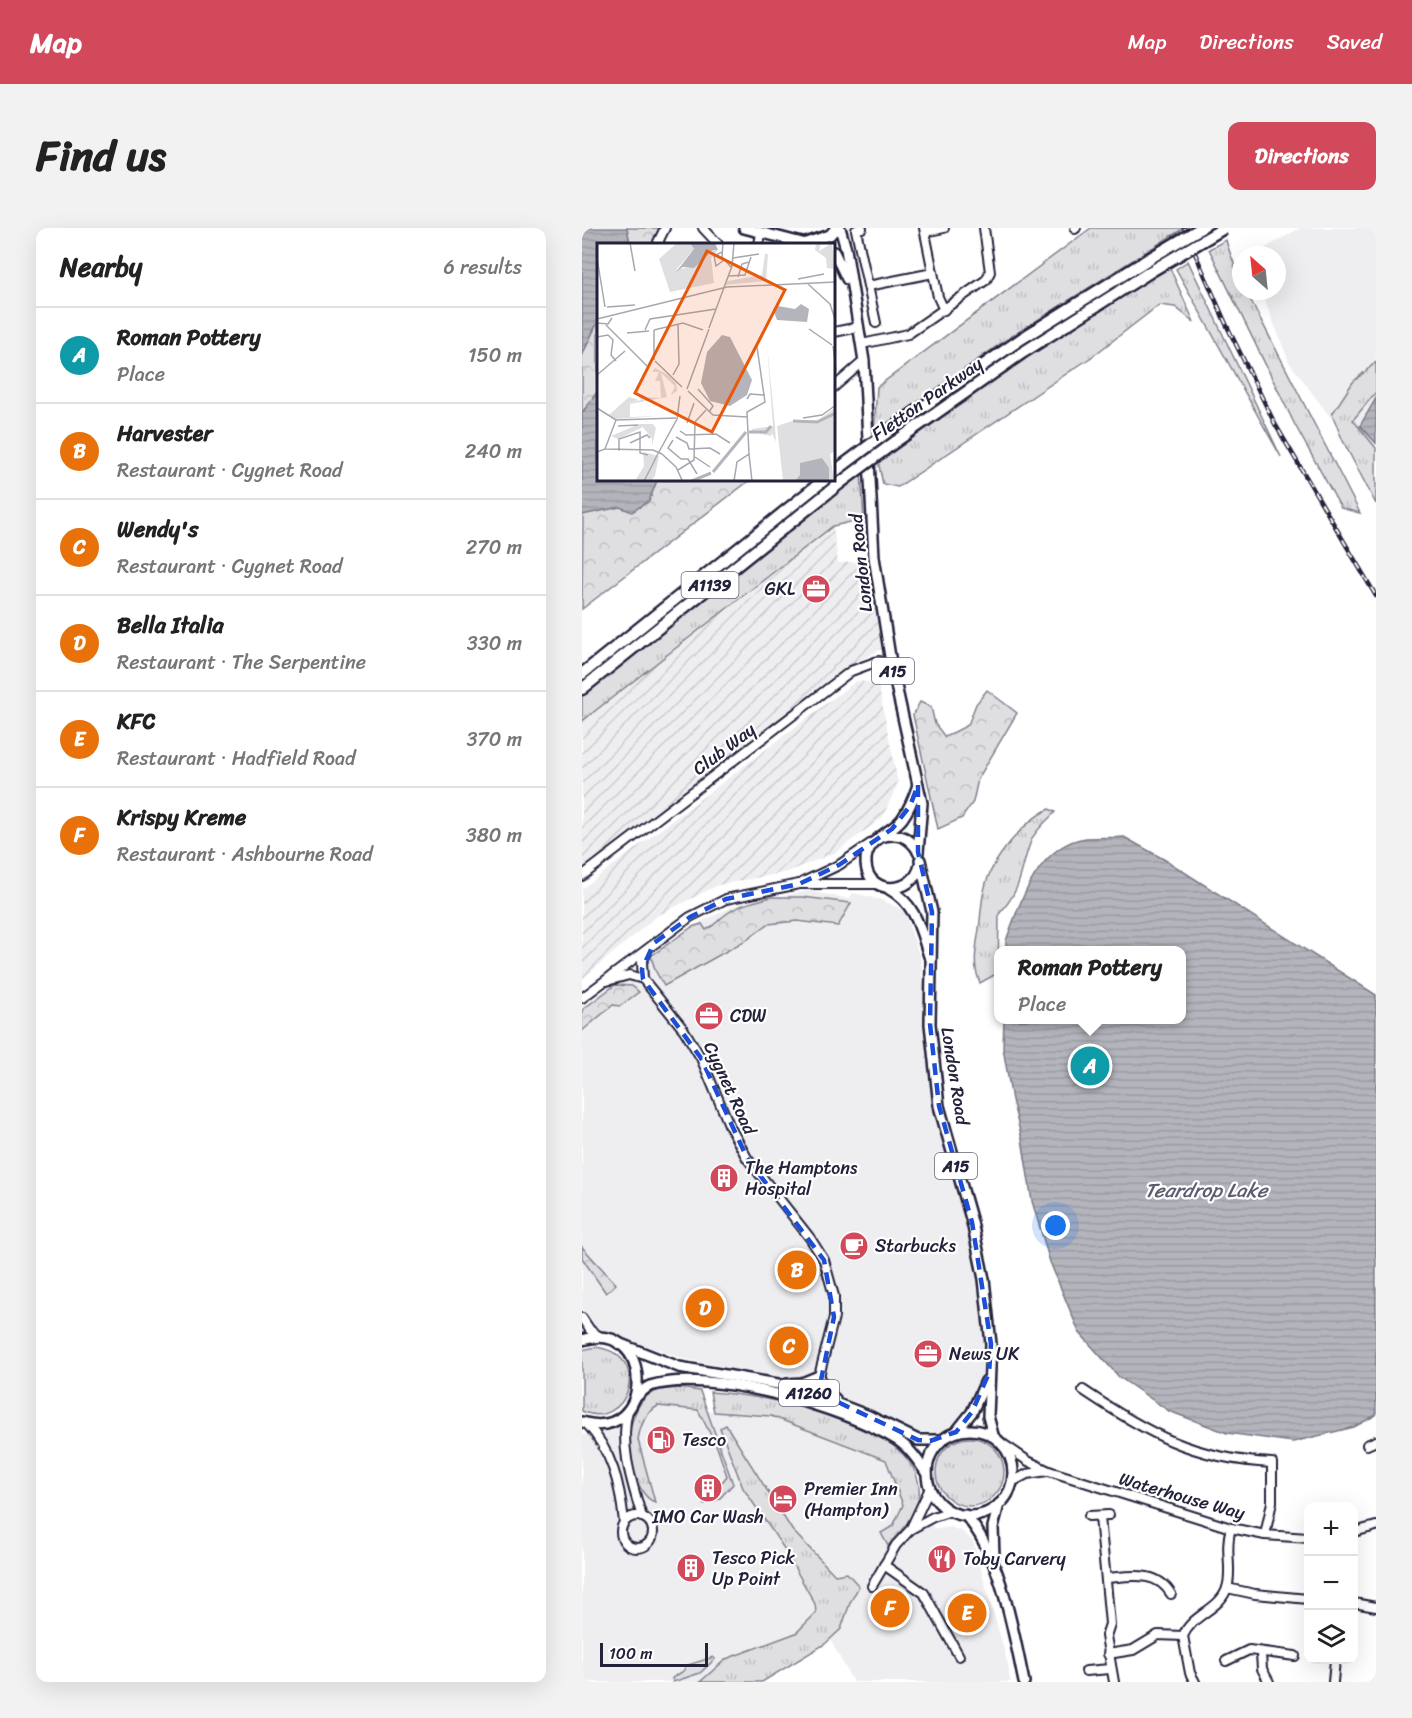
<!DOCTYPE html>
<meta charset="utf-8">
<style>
body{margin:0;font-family:Sriracha,sans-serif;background:#f2f2f2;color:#222}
.controls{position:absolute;right:18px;bottom:18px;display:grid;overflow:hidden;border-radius:12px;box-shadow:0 6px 24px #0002}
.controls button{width:54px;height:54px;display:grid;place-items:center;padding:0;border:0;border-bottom:2px solid #e0e0e0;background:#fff;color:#222;font:30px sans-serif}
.compass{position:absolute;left:650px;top:18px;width:54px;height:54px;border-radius:50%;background:#fff;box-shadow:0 6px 24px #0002;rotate:333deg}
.scale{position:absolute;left:18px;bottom:15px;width:108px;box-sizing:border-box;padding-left:6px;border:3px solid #22223b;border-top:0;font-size:16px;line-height:21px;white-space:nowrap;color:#22223b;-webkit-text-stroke:4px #fff;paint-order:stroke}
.you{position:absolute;left:474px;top:998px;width:21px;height:21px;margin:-15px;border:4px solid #fff;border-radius:50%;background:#1a73e8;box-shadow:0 0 0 9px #1a73e833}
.badge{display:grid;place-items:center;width:39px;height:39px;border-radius:50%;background:#d1495b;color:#fff;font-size:20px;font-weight:700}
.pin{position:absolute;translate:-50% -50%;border:3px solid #fff;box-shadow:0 2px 6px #0006}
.popup{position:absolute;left:412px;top:718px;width:192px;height:78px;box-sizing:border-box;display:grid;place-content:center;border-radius:12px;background:#fff;filter:drop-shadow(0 2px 4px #0005);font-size:20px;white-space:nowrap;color:#767676}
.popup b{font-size:22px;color:#222}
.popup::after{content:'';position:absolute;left:50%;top:100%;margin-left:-12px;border:12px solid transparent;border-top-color:#fff}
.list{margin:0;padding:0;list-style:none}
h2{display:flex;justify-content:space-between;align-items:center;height:78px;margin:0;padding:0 24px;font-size:26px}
h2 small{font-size:20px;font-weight:400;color:#767676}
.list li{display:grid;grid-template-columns:39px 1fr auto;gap:18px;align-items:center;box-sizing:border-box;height:96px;padding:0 24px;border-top:2px solid #e0e0e0}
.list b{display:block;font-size:22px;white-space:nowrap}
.list p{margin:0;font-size:20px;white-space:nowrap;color:#767676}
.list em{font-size:20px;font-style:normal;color:#767676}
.icon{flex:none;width:33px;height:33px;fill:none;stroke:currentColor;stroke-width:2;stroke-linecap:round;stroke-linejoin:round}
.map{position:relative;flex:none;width:794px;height:1454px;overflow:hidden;border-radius:12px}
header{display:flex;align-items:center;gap:36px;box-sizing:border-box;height:84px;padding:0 30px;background:#d1495b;color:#fff}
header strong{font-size:28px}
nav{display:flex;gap:33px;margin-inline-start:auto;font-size:21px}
.intro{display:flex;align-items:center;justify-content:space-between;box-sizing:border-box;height:144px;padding:0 36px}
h1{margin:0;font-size:42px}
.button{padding:15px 27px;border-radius:12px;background:#d1495b;color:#fff;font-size:21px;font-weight:700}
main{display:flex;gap:36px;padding:0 36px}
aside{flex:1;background:#fff;border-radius:12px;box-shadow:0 6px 24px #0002}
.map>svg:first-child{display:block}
</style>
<header>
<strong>Map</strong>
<nav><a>Map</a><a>Directions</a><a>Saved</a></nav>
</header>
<div class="intro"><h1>Find us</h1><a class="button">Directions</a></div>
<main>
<aside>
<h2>Nearby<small>6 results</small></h2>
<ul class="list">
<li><span class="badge" style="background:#0f9aa8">A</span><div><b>Roman Pottery</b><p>Place</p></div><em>150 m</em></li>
<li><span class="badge" style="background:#e8710a">B</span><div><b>Harvester</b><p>Restaurant · Cygnet Road</p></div><em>240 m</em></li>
<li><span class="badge" style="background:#e8710a">C</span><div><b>Wendy's</b><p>Restaurant · Cygnet Road</p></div><em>270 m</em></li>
<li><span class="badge" style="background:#e8710a">D</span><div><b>Bella Italia</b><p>Restaurant · The Serpentine</p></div><em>330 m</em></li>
<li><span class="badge" style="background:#e8710a">E</span><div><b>KFC</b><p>Restaurant · Hadfield Road</p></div><em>370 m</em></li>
<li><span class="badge" style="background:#e8710a">F</span><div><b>Krispy Kreme</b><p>Restaurant · Ashbourne Road</p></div><em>380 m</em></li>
</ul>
</aside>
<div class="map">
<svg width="794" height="1454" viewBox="0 0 794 1454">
<defs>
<pattern id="industrial-furrows" width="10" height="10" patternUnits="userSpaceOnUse" patternTransform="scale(1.5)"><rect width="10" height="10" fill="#eeeef1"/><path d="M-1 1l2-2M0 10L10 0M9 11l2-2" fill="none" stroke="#ccccd0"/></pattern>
<pattern id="grass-tufts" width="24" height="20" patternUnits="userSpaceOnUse" patternTransform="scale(1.5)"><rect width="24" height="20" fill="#dfdfe2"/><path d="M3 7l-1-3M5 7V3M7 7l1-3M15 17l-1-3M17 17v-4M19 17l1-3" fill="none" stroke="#bfbfc3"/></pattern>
<pattern id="forest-crowns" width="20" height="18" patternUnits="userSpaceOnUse" patternTransform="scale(1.5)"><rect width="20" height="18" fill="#dfdfe2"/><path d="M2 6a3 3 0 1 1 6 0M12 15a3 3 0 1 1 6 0" fill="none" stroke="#bfbfc3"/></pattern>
<pattern id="water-rules" width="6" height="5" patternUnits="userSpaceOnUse" patternTransform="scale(1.5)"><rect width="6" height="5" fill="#b4b4bc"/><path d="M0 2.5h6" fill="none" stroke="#9a9aa2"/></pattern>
</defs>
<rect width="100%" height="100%" fill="#fff"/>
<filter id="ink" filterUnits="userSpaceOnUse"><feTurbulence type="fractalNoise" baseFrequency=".0167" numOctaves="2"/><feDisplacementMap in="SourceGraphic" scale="12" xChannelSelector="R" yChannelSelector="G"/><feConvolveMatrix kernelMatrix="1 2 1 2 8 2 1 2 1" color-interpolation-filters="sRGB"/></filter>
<g filter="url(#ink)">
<g fill="#eeeef1">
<path d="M718,0H794V250L707,134L679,63H695V27H671Z"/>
<path d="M227,663L267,671L271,665L300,672L322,683L339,732L350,860L393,1028L404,1109L401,1148L386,1184L369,1200L357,1207L345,1208L331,1206L191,1151L99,1130L13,1100L0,1106V778L112,697L156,676Z"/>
<path d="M76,1178L189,1188L305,1232L322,1277L354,1301L369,1299L381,1304L391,1313L426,1436L428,1454H271L234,1385L214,1405L144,1431L118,1454H0V1207L29,1203Z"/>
</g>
<g fill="url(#industrial-furrows)">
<path d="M251,298L256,335L287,333L300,408L299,421L254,446L0,641V493Z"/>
<path d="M274,453L296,455L316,555L300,590L254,624L206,644L136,657L75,688L0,751V661Z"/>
</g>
<g fill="url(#grass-tufts)" stroke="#80808e" stroke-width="1.5">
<path d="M509,0H602L422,113L292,205L295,159Z"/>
<path d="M644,12C648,29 659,47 659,63H664L778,285L759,280L713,197L627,21Z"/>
<path d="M606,33L699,229L594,41Z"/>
<path d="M587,38L612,94L593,79L577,77L511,128L316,259L301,256L296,233L385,168Z"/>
<path d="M794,134V164L771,192L794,220V276L761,213L750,186L771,154Z"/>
<path d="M279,245L282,291L251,298L0,493V468L110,377Z"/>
<path d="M467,581L473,584C466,592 453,602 449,613C437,644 442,658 417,686L416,745L398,755C390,736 394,721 397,701C399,687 399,672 403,659C409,632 443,592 467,581Z"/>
<path d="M13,1119C73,1126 45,1204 0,1183V1122Z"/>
<path d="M98,1160L118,1163L151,1256L137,1271L122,1276L145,1248L135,1219L116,1182L76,1178C63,1185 58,1198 56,1212L73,1274C58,1270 48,1237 46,1222C45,1207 52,1180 63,1170C71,1161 86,1161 98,1160Z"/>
<path d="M128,1164C181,1167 344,1193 337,1268C336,1287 317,1304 306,1318L299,1305L311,1298L321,1277L304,1232L189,1188L132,1184Z"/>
<path d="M144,1197L210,1302L253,1347L265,1345L277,1358L268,1375L259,1401L243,1416L180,1454H118L144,1431L214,1405L234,1385L233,1376L201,1319L161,1260L138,1200Z"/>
<circle cx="388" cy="1244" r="34"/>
<path d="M131,1429L133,1431L118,1445L91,1454L90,1450L103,1442V1438Z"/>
</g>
<g fill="url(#forest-crowns)" stroke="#80808e" stroke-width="1.5">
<path d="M45,0H79L71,16H48Z"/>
<path d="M16,93V163L0,185V128Z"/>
<path d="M75,252H168L0,381L1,285L67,273Z"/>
<path d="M405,462L435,485L396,551L391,574L380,590L356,601L331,487L338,474L349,479L353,496L363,509L386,497L394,476Z"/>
<path d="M190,669H221L269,675L256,698L215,693L186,696L166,711L82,758L73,742L69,728L110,699L120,696L124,702C135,696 136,692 143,687C157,676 174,673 190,669Z"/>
<path d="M33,757L50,758L57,764L38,778L31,777L0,803V782Z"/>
<path d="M0,1019L34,1056L24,1065L0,1030Z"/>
</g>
<g fill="url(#water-rules)" stroke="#7a7a88" stroke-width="1.5">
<path d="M0,0H45L48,16H16V93L0,127Z"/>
<path d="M16,163V252H75L67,273L50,284L38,279L0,287V185Z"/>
<path d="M794,170V215L778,198Z"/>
<path d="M542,609L585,633L794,767V1187L772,1199L711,1214L645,1205L587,1183L537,1149L497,1104L468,1034L450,973L440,911L430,872L421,820L422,792H600V722H424V713C438,674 457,616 504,610C517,609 530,610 542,609Z"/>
</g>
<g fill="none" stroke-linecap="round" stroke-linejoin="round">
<g stroke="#22223b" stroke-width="12">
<g id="minor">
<path d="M121,0L136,16"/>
<path d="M280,0L274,2L294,95"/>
<path d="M342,0L356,69L362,82"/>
<path d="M493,1L494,0"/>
<path d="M343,4L362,0"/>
<path d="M78,16L76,14L83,0"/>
<path d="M177,16L179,6"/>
<path d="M286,58L351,45"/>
<path d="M252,104L277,99"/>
<path d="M280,116L326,106L404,52L408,44L402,0"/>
<path d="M252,159L282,133"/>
<path d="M0,648L269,443L296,433L309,435"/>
<path d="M221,654L257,637L291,614"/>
<path d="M61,751L60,734L65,724"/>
<path d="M25,753L47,747L61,751L102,802L119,830L148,899L165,930L228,1010L242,1032L252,1068V1089L237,1148"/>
<path d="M0,770L108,689L144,671L217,656H296"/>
<path d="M0,1090L8,1102L20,1110"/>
<path d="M501,1162C565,1205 611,1231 690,1235V1274L683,1307"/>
<path d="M46,1182C37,1218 50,1255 60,1289"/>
<path d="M4,1195C30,1223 38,1256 42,1294"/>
<path d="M421,1216L446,1233L467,1243L649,1300L683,1307L726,1310"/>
<path d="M785,1217L794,1213"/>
<path d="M430,1254L445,1246L465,1243"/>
<circle cx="55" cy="1304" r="16"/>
<path d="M507,1288L527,1287"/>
<path d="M518,1289L528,1396L524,1408L532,1454"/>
<path d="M329,1301L351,1289L369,1283"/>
<path d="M772,1304L794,1298"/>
<path d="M302,1337L342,1365L377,1428"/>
<path d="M524,1350C549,1348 575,1342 589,1366"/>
<path d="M290,1358L314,1317L328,1302L348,1260"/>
<path d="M645,1360L673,1366L726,1371"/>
<path d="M772,1375L794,1379"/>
<path d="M526,1426L551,1422L576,1407L601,1408"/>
<path d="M679,1426L680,1441L687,1454"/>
<path d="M644,1433L667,1422L713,1428"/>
<path d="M504,1443L528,1441"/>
<path d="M613,1454L608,1445L601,1408C610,1386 638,1382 645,1360C651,1342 642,1321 649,1300"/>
<path d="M751,1454L753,1432"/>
</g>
</g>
<g stroke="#22223b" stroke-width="14">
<g id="major">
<path d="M162,0L224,16"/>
<path d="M258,0L264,21L282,133L292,329L309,435L340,575L336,624"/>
<path d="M221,16L248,7L254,0"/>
<path d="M252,24L265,51"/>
<path d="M336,557C332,569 328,580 320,591C308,606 282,612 284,636C286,668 332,667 338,637"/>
<path d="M298,609C315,604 327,608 336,623"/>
<path d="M338,632L350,684L348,796L357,878L390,994L402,1051L409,1116L406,1188L411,1207"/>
<path d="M307,661C334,676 338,701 347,728"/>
<path d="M0,1112C73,1089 74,1216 0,1194"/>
<path d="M36,1115L97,1139L196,1156L230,1166L287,1188L336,1212H360"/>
<path d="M205,1156L220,1155L237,1148L241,1161L253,1171"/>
<path d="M54,1169C58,1165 63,1160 68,1158C127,1139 263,1180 315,1212C328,1220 337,1234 345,1246"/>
<circle cx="388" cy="1245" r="43"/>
<path d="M374,1204L390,1184L404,1153"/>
<path d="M383,1287C419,1326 431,1403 442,1454"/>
<path d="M412,1329L411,1299L417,1276"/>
</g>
</g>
<g stroke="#22223b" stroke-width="15">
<g id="highway">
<path d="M312,199L439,111L565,32"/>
<path d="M313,214L440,125L571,42"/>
<path d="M0,446L242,252"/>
<path d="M0,461L258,255"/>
</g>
</g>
<use href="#minor" stroke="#fff" stroke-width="8"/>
<use href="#major" stroke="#fff" stroke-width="9"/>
<use href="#highway" stroke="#fff" stroke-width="10"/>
<g stroke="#22223b" stroke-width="4.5">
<path id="rail" d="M602,0L644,96L693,196L794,368"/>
</g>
<use href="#rail" stroke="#fff" stroke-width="2" stroke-dasharray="7" stroke-linecap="butt"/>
<g stroke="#22223b" stroke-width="15" stroke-linecap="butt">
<g id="highway-bridge">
<path d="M565,32L619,0"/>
<path d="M571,42L642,0"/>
<path d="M256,241L312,199"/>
<path d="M258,255L313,214"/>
</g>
</g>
<use href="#highway-bridge" stroke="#fff" stroke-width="10"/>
</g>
</g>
<path fill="none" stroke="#1d4ed8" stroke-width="4.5" stroke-dasharray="12 8" stroke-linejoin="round" d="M336,557V624L350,684L348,796L357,878L390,994L409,1116L407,1145L390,1184L374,1204L348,1213L336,1212L258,1175L238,1157L252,1089L242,1032L165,930L119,830L61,751L60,741L72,715L108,689L144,671L217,656L257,637L310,601L328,578Z"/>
<defs>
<g id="office-disc" transform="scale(1.5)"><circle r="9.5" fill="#d1495b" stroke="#fff"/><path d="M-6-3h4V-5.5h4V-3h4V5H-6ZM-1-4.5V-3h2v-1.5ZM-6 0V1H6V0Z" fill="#fff"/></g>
<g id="building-disc" transform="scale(1.5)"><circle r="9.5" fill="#d1495b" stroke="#fff"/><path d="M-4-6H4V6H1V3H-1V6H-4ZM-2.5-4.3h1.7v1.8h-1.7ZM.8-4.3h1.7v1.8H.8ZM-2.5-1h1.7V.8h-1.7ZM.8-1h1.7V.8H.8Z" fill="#fff"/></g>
<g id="cafe-disc" transform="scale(1.5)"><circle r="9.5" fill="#d1495b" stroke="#fff"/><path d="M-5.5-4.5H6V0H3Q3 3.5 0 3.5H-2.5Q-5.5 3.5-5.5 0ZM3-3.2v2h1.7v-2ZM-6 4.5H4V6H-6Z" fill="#fff"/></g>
<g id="fuel-disc" transform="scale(1.5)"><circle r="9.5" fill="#d1495b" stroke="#fff"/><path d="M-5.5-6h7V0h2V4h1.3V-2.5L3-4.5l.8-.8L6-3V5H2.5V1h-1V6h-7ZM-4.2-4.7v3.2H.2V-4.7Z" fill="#fff"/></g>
<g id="hotel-disc" transform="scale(1.5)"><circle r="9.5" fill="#d1495b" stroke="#fff"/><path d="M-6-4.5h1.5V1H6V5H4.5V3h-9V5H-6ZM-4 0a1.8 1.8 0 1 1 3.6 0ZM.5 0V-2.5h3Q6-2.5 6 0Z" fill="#fff"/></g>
<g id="restaurant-disc" transform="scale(1.5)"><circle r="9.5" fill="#d1495b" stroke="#fff"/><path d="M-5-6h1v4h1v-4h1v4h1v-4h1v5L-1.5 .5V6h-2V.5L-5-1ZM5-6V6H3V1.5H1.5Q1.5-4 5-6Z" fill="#fff"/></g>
</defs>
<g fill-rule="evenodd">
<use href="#office-disc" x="234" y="361"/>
<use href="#office-disc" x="127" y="788"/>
<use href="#building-disc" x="142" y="950"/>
<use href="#cafe-disc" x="272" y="1018"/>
<use href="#office-disc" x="346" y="1126"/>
<use href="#fuel-disc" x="79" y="1212"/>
<use href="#building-disc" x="126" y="1260"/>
<use href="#hotel-disc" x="201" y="1271"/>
<use href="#restaurant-disc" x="360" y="1331"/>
<use href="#building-disc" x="109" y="1340"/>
</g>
<g text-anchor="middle" stroke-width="4.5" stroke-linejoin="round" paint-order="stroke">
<g fill="#fff" stroke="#646476" stroke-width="1.5">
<rect x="99.5" y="344" width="57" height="26" rx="4.5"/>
<rect x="290" y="430" width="42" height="26" rx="4.5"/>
<rect x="353" y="925" width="42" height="26" rx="4.5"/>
<rect x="197" y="1152" width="60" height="26" rx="4.5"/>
</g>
<g font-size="16" font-weight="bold" fill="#22223b">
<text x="128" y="363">A1139</text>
<text x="311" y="449">A15</text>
<text x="374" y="944">A15</text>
<text x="227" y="1171">A1260</text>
</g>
<g font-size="18" fill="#22223b" stroke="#fff">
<text transform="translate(345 171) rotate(-35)" y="6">Fletton Parkway</text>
<text transform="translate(279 335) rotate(-96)" y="6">London Road</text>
<text transform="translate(142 521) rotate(-37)" y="6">Club Way</text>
<text transform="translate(373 848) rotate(81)" y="6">London Road</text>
<text transform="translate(148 860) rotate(65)" y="6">Cygnet Road</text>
<text transform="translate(600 1268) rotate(16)" y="6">Waterhouse Way</text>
</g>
<g font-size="18" fill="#22223b" stroke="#fff" text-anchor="start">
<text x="213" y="367" text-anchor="end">GKL</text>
<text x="148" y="794">CDW</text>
<text x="163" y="946">The Hamptons<tspan x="163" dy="21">Hospital</tspan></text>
<text x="293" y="1024">Starbucks</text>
<text x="367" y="1132">News UK</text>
<text x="100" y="1218">Tesco</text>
<text x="222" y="1267">Premier Inn<tspan x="222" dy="21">(Hampton)</tspan></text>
<text x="126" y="1295" text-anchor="middle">IMO Car Wash</text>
<text x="130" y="1336">Tesco Pick<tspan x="130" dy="21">Up Point</tspan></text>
<text x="381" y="1337">Toby Carvery</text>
</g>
<g font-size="20" font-style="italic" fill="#5c5c6f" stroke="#fff">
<text x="624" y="969">Teardrop Lake</text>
</g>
</g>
<g transform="translate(15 15)">
<rect width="238" height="238" fill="#fff"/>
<path d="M168,11H171L169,38L128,42L131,38L165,32ZM170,101L178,183L179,199L175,190L174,193L154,189L155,186L176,183ZM58,125L71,132L79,140L80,148L74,152L78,143L64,130L70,154L33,161V174L64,173L19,176L12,172L32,154L42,157L29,161L44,157L42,154L64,155L63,138H58L62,129H55ZM236,171L238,208L233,211L237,238H186L180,183L195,178L219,179ZM42,181H56L59,185L55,203V196L46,184L21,196L14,193Z" fill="#dfdfe2"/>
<path d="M80,0H93L97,6L79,27L93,24L91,20L97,17L95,24L116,6L121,7L114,15L117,40L73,49L62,16ZM219,0H224L222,8L235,0L238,26L230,25L229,15L218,7ZM238,165V174L218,185L196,180L221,177ZM238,176V207L207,216L214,189H220L219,185L231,178L225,182L232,184L231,187L220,190L229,207L230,195L238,194L232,186ZM46,209L62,213L58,233L54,238H38L47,223Z" fill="#dfdfe2"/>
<path d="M93,0H118L121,7H116L97,25L86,24L79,29L97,6ZM204,61L212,66L210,79L180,77L176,66L181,63L198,66ZM125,92L133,94L155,137L150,152L133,163L113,158L104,140L110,109ZM225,215L232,225V238H198L203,232V220Z" fill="#b4b4bc"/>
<path fill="none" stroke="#b4b4bc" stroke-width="3" d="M196,178L220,179L239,170M152,189H169L174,183M116,229L149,189M95,238L114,230"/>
<path fill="none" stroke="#a7a7b1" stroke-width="1.5" d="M33,0L38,28M126,0L125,14L134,24M125,9L117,13L119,23L127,17M0,15L8,64M136,15L162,11M132,33L148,32L154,14M141,34L145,21L152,19M201,36L227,31M211,41L234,62M233,61L239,79M10,64L38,62M0,76L130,44L239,39M0,80L11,81L15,75M9,82L50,123M112,85L135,23L137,0M212,86L235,102M48,87L53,76L119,66M57,87L86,80L106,87M30,90L52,88M0,94L11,92L16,97L14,112L19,118M236,103L239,127M57,117V87M58,118L85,144M0,132L28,108M76,132L82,121L81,81M90,146L112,86M101,146L116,163L112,169M91,148L116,172L150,174M150,156L153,151L168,152M0,165L19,177M206,175L225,172L239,162M19,177L79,175M90,180L97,160M21,183L41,182M83,188L89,192L119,191L133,200M79,194L90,200L92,206L113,205L123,211M76,197L71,205L84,216H91L100,231M33,200L50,192L53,195M8,206L56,207L65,211M22,208V196L43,189V210L51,212M0,209L8,206L19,177M65,211L79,224L85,237M152,211L155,238M98,214L113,224M57,218L80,176L83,153M81,227L97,217L98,179L109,167M47,238L58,217M137,238L140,219L152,211L150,169L168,159L160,104"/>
<path fill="#e8590c" fill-opacity="0.15" stroke="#e8590c" stroke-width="3" d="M110,8L188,47L115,189L38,150Z"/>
<rect width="238" height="238" fill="none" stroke="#22223b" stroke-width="3"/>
</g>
</svg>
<div class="controls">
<button>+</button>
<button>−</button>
<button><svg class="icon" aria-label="layers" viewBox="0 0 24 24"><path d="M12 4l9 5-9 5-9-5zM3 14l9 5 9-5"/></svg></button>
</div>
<svg class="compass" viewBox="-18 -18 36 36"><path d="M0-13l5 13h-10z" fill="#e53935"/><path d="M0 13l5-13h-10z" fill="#767676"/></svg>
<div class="scale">100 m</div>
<div class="you"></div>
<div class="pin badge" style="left:508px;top:838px;background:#0f9aa8">A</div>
<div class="popup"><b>Roman Pottery</b>Place</div>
<div class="pin badge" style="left:215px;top:1042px;background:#e8710a">B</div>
<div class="pin badge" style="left:207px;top:1118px;background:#e8710a">C</div>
<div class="pin badge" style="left:123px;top:1080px;background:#e8710a">D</div>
<div class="pin badge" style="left:385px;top:1385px;background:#e8710a">E</div>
<div class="pin badge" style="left:308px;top:1380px;background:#e8710a">F</div>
</div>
</main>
